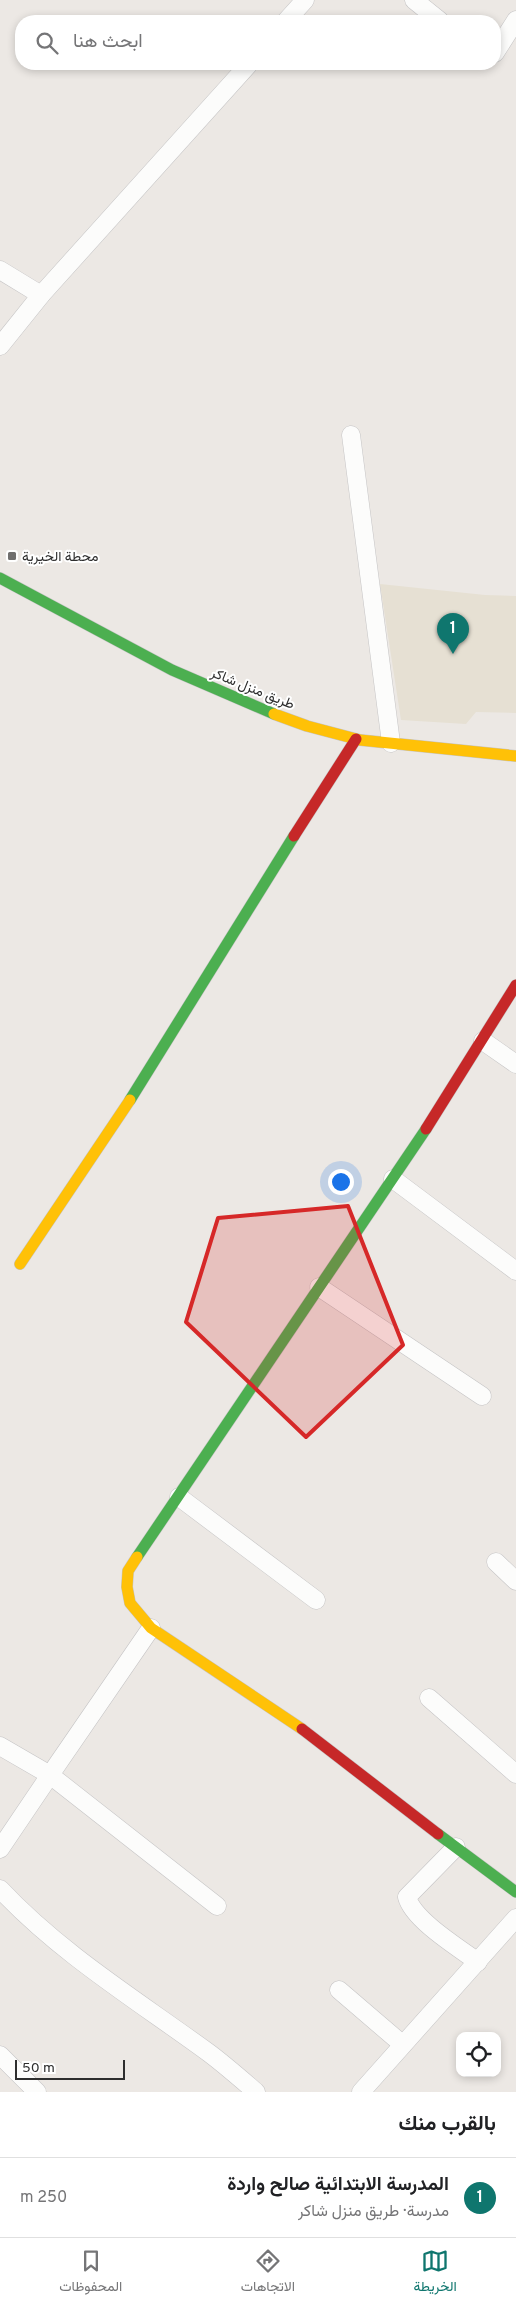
<!DOCTYPE html>
<html lang="ar">
<meta charset="utf-8">
<style>
body{margin:0;font-family:Overpass,Vazirmatn,sans-serif;background:#f2f2f2;color:#202124;direction:rtl}
.controls{position:absolute;right:15px;bottom:15px;display:grid;overflow:hidden;border-radius:10px;box-shadow:0 2px 8px #0003}
.controls button{width:45px;height:45px;display:grid;place-items:center;padding:0;border:0;border-bottom:1px solid #e0e0e0;background:#fff;color:#202124;font:25px sans-serif}
.scale{position:absolute;left:15px;bottom:12px;width:110px;box-sizing:border-box;padding-left:5px;border:2px solid #2e2e2e;border-top:0;font-size:14px;line-height:18px;white-space:nowrap;color:#2e2e2e;-webkit-text-stroke:4px #fff;paint-order:stroke}
.you{position:absolute;left:340px;top:1181px;width:18px;height:18px;margin:-12px;border:4px solid #fff;border-radius:50%;background:#1a73e8;box-shadow:0 0 0 8px #1a73e833}
.badge{display:grid;place-items:center;width:32px;height:32px;border-radius:50%;background:#0f766e;color:#fff;font-size:16px;font-weight:700}
.pin{position:absolute;translate:-50% -41px;filter:drop-shadow(0 1px 2px #0008)}
.pin::after{content:'';position:absolute;top:26px;width:18px;height:15px;background:inherit;clip-path:polygon(0 0,100% 0,50% 100%)}
.list{margin:0;padding:0;list-style:none}
h2{display:flex;justify-content:space-between;align-items:center;height:65px;margin:0;padding:0 20px;font-size:21px}
h2 small{font-size:16px;font-weight:400;color:#757577}
.list li{display:grid;grid-template-columns:32px 1fr auto;gap:15px;align-items:center;box-sizing:border-box;height:80px;padding:0 20px;border-top:1px solid #e0e0e0}
.list b{display:block;font-size:19px;white-space:nowrap}
.list p{margin:0;font-size:16px;white-space:nowrap;color:#757577}
.list em{font-size:16px;font-style:normal;color:#757577}
.icon{flex:none;width:28px;height:28px;fill:none;stroke:currentColor;stroke-width:2;stroke-linecap:round;stroke-linejoin:round}
.map{position:relative;flex:none;width:516px;height:2092px;overflow:hidden;direction:ltr}
.search{position:absolute;background:#fff;box-shadow:0 2px 8px #0003;left:15px;right:15px;top:15px;height:55px;display:flex;align-items:center;gap:12px;box-sizing:border-box;padding:0 18px;border-radius:20px;color:#757577;font-size:19px}
.sheet{height:145px;background:#fff}
nav{display:flex;justify-content:space-around;align-items:center;box-sizing:border-box;height:70px;border-top:1px solid #e0e0e0;background:#fff;font-size:14px;color:#757577}
nav a{display:grid;justify-items:center;gap:2px}
nav .on{color:#0f766e}
.map>svg:first-child{display:block}
</style>
<div class="map">
<svg width="516" height="2092" viewBox="0 0 516 2092">
<rect width="100%" height="100%" fill="#ece8e4"/>
<path fill="#e6e0d3" d="M380,584L485,595L516,596V713L476,712L466,724L401,720Z"/>
<g fill="none" stroke-linecap="round" stroke-linejoin="round">
<g stroke="#c5c4c5" stroke-width="19">
<g id="street">
<path d="M414,0L440,21"/>
<path d="M286,21L305,0"/>
<path d="M495,53L516,20"/>
<path d="M0,270L41,295"/>
<path d="M0,346L41,295L249,64"/>
<path d="M351,435L391,743"/>
<path d="M483,1041L516,1064"/>
<path d="M393,1179L516,1271"/>
<path d="M319,1287L482,1396"/>
<path d="M179,1497L316,1600"/>
<path d="M496,1562L516,1581"/>
<path d="M429,1698L516,1774"/>
<path d="M0,1746L50,1775L151,1628"/>
<path d="M456,1847L407,1897C413,1920 459,1948 478,1962"/>
<path d="M0,1849L50,1775L217,1906"/>
<path d="M0,1889C61,1954 138,2001 209,2053C225,2065 241,2079 256,2092"/>
<path d="M339,1990L402,2044"/>
<path d="M0,2055L37,2092"/>
<path d="M361,2092L516,1918"/>
</g>
</g>
<g stroke="#c5c4c5" stroke-width="12">
<g id="fast">
<path d="M0,578L172,670L274,714"/>
<path d="M130,1100L294,836"/>
<path d="M137,1557L426,1129"/>
<path d="M438,1834L516,1892"/>
</g>
</g>
<g stroke="#c5c4c5" stroke-width="12">
<g id="slow">
<path d="M274,714L307,726L360,740L516,756"/>
<path d="M20,1264L130,1100"/>
<path d="M137,1557L128,1571L127,1587L130,1603L151,1628L302,1729"/>
</g>
</g>
<g stroke="#c5c4c5" stroke-width="12">
<g id="jam">
<path d="M294,836L356,739"/>
<path d="M426,1129L516,985"/>
<path d="M302,1729L438,1834"/>
</g>
</g>
<use href="#street" stroke="#fcfcfb" stroke-width="18"/>
<use href="#fast" stroke="#4caf50" stroke-width="11"/>
<use href="#slow" stroke="#ffc107" stroke-width="11"/>
<use href="#jam" stroke="#c62828" stroke-width="11"/>
</g>
<path fill="#d62828" fill-opacity="0.2" stroke="#d62828" stroke-width="4" stroke-linejoin="round" d="M348,1206L403,1345L306,1437L186,1322L218,1218Z"/>
<rect fill="#706f6e" stroke="#fff" stroke-width="2" x="7" y="551" width="10" height="10" rx="2.5"/>
<g text-anchor="middle" stroke-width="4" stroke-linejoin="round" paint-order="stroke">
<g font-size="14" fill="#2e2e2e" stroke="#fff" text-anchor="start">
<text x="22" y="561">محطة الخيرية</text>
</g>
<g font-size="14" fill="#2e2e2e" stroke="#fff">
<text transform="translate(253 688) rotate(22)" y="5">طريق منزل شاكر</text>
</g>
</g>
</svg>
<div class="controls">
<button><svg class="icon" aria-label="locate" viewBox="0 0 24 24"><circle cx="12" cy="12" r="6"/><path d="M12 2v4M12 18v4M2 12h4M18 12h4"/></svg></button>
</div>
<div class="scale">50 m</div>
<div class="you"></div>
<div class="pin badge" style="left:453px;top:654px">1</div>
<div class="search"><svg class="icon" aria-label="search" viewBox="0 0 24 24"><circle cx="10" cy="10" r="6"/><path d="M15 15l6 6"/></svg>ابحث هنا</div>
</div>
<section class="sheet">
<h2>بالقرب منك<small></small></h2>
<ul class="list">
<li><span class="badge">1</span><div><b>المدرسة الابتدائية صالح واردة</b><p>مدرسة · طريق منزل شاكر</p></div><em>250 m</em></li>
</ul>
</section>
<nav>
<a class="on"><svg class="icon" aria-label="map" viewBox="0 0 24 24"><path d="M3 6l6-2 6 2 6-2v14l-6 2-6-2-6 2zM9 4v14M15 6v14"/></svg>الخريطة</a>
<a><svg class="icon" aria-label="directions" viewBox="0 0 24 24"><path d="M12 3l9 9-9 9-9-9zM9 14v-3h6M13 9l2 2-2 2"/></svg>الاتجاهات</a>
<a><svg class="icon" aria-label="saved" viewBox="0 0 24 24"><path d="M7 4h10v16l-5-4-5 4z"/></svg>المحفوظات</a>
</nav>
